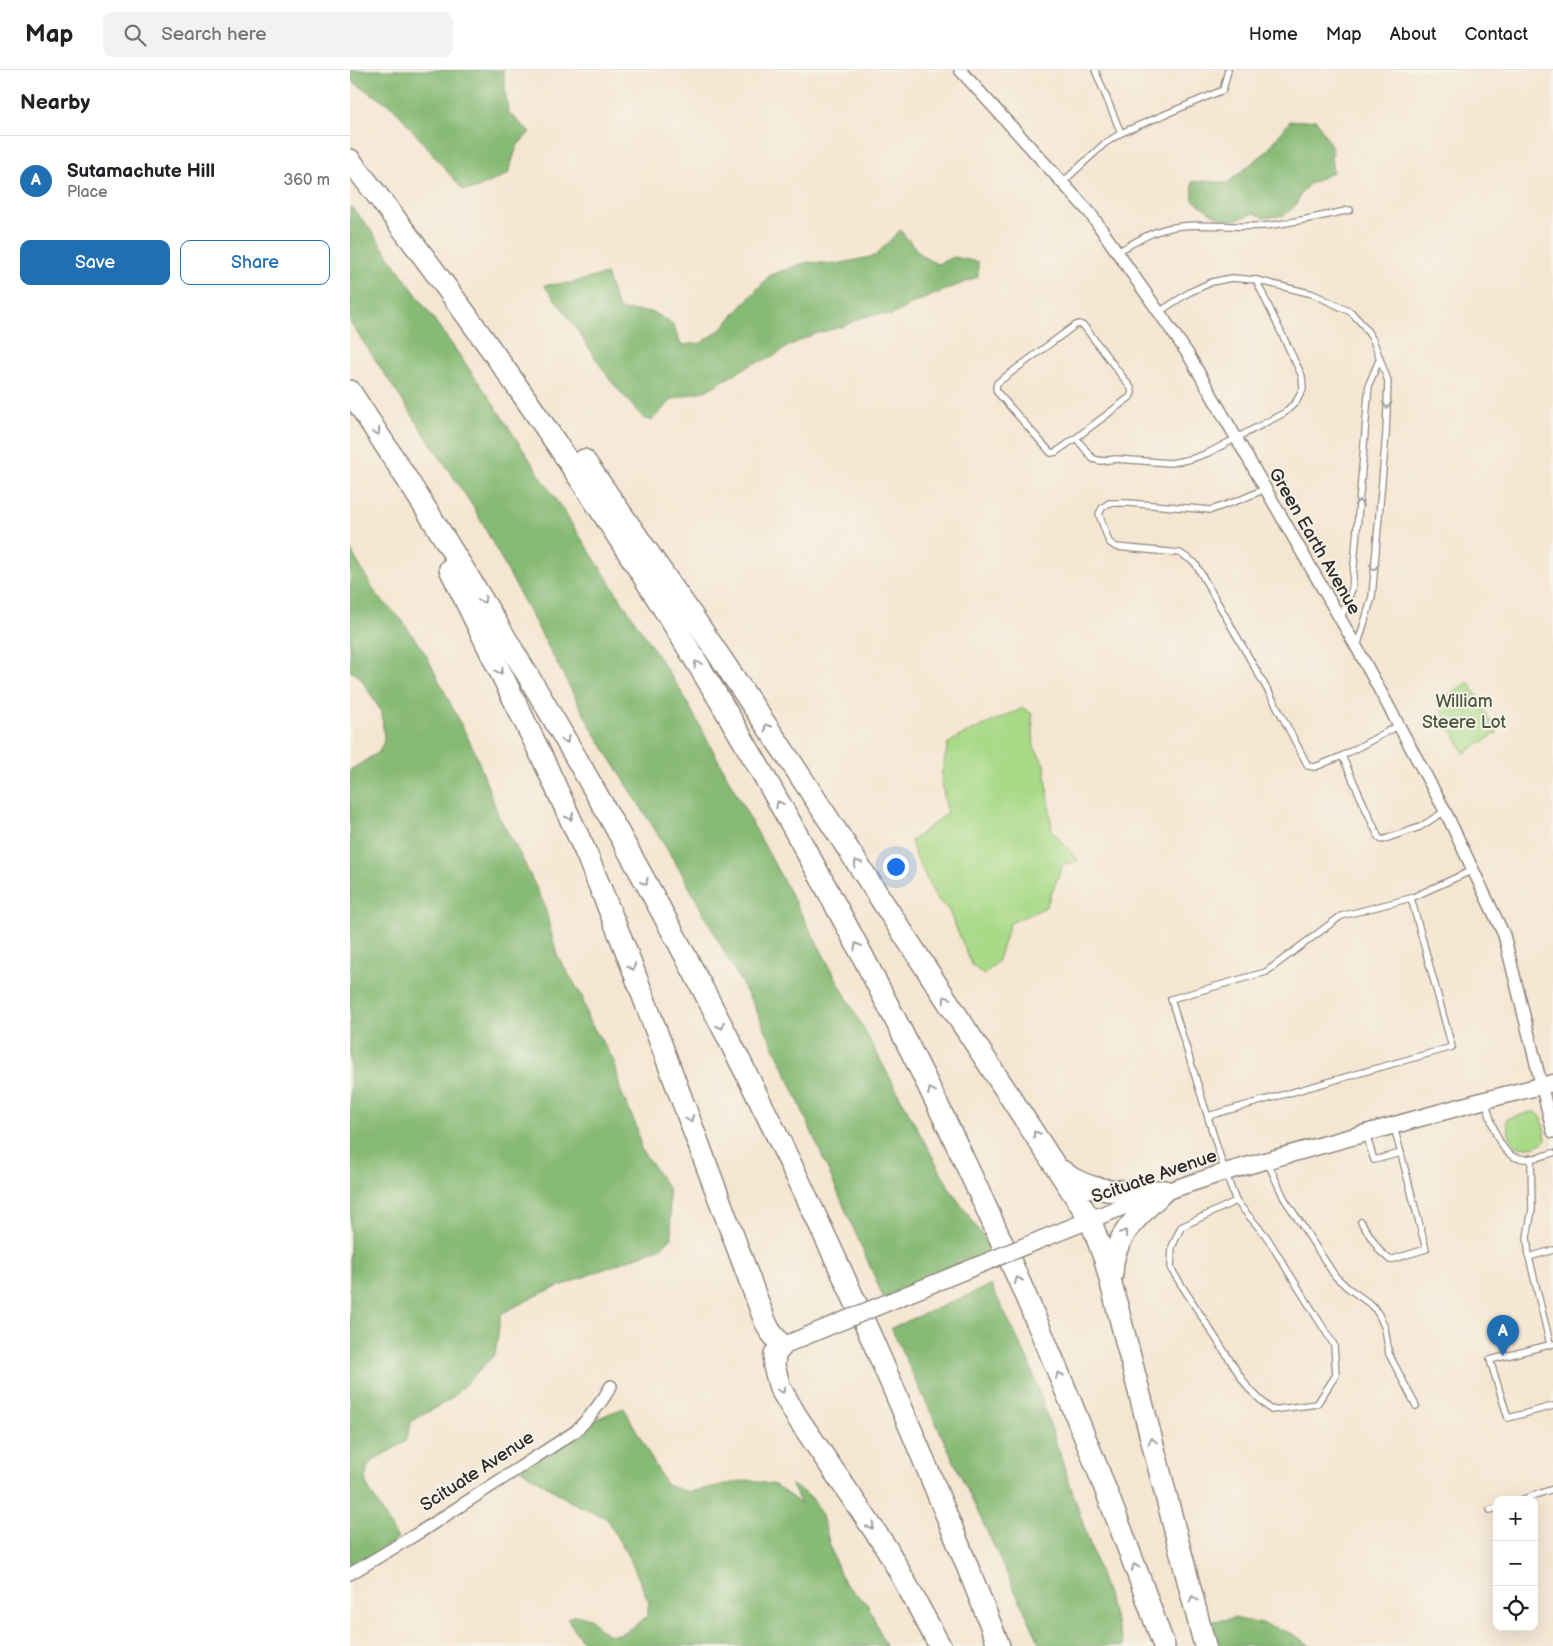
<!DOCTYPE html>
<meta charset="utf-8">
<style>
body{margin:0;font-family:"Balsamiq Sans",sans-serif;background:#f2f2f2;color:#202124}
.controls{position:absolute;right:15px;bottom:15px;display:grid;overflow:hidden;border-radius:10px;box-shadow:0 5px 20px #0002}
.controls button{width:45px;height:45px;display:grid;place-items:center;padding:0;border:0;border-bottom:1px solid #e0e0e0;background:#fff;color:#202124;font:25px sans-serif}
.you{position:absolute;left:545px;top:796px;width:18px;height:18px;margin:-12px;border:4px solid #fff;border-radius:50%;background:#1a73e8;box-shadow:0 0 0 8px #1a73e833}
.badge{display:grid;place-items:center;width:32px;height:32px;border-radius:50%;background:#1f6fb2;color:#fff;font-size:16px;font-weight:700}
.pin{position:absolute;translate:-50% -41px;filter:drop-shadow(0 1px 2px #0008)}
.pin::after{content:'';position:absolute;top:26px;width:18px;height:15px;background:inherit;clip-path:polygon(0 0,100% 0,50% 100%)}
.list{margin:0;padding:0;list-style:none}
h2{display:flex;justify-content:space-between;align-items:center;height:65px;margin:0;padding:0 20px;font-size:21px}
h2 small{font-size:16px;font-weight:400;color:#757577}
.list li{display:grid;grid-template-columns:32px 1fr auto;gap:15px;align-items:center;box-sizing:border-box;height:90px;padding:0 20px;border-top:1px solid #e0e0e0}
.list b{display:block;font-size:19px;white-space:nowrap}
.list p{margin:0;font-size:16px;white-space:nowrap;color:#757577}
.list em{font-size:16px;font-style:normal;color:#757577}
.actions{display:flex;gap:10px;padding:15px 20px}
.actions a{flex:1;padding:11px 0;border:1px solid #1f6fb2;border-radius:10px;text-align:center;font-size:18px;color:#1f6fb2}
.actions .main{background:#1f6fb2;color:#fff}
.icon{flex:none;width:28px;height:28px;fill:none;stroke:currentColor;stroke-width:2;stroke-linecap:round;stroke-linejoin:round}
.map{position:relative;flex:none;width:1203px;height:1576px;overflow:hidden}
header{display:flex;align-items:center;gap:30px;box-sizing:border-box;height:70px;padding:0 25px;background:#fff;border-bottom:1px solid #e0e0e0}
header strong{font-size:24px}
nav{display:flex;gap:28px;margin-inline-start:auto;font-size:18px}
.search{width:350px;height:45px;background:#f2f2f2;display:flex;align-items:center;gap:12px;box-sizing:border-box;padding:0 18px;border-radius:10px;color:#757577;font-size:19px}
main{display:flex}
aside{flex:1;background:#fff}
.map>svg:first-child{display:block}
</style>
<header>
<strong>Map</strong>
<div class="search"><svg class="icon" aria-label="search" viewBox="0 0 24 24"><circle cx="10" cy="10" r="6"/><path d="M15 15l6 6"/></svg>Search here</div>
<nav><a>Home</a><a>Map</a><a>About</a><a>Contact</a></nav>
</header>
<main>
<aside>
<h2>Nearby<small></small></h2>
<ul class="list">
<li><span class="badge">A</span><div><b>Sutamachute Hill</b><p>Place</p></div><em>360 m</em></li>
</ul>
<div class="actions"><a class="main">Save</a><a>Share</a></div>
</aside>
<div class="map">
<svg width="1203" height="1576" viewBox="0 0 1203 1576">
<rect width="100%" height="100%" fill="#f7f3e8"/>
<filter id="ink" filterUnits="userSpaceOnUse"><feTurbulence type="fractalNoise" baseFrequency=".02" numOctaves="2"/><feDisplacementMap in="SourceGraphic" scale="10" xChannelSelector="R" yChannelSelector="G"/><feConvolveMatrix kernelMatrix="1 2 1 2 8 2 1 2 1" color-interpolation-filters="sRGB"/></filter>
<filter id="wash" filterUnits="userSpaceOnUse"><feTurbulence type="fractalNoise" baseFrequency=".0096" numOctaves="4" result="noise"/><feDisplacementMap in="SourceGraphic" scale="20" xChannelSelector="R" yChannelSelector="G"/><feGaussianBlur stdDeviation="1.12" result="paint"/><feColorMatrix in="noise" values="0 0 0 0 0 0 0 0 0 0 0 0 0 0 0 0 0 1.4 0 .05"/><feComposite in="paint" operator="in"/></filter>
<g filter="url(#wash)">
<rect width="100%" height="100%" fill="#f5e6d1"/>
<g fill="#a9da88" stroke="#6a825a">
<path d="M1119,612L1147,663L1114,683L1087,632Z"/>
<path d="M673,638L682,644L684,677L695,696L702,761L729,791L713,794L696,837L660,853L647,892L634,905L622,895L598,839L586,828L565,784L561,771L597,743L591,707L598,674L608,667Z"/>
<path d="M1182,1042H1186L1192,1048L1196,1069C1187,1079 1177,1078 1165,1075L1160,1068L1156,1049Z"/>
</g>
<g fill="#86ba74" stroke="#587250">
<path d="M0,0H153L158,42L180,62L167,76L158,104L126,119L113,120L43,37L0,10Z"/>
<path d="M966,50L982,77L983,84L981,86L983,102L958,115L951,123L946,135L935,145L914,148L904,143C898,145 891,149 885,150C869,152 855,138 843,130L842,112L858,111L877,113L916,82L940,51Z"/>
<path d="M0,135L17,155L139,327L332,623L600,1119L646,1185L534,1229L433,996L405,938L331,802L241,657L124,438L0,252Z"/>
<path d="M550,160L572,186L587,194L604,187L628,192V207L561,234L541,246L531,244L513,247L491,257L464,264L437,277L421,288L402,294L357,320L323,329L302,350L294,349L260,310L217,245L194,215L221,213L256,204L269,240L302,242L323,254L331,275L351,273L370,260L420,205L457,192L487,194L525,186Z"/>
<path d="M0,479L26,524L51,549L75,583L125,682L149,747L170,784L194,834L207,885L232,926L238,949L265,992L270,1019L287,1058L291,1079L318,1118L322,1167L312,1177L192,1223L151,1244L145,1284L101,1329L62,1351L55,1372L27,1388L17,1398L16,1414L48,1469L0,1500V700L29,682L34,671L32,643L10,607L0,601Z"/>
<path d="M641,1215L679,1292L774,1576H691L541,1258Z"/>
<path d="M274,1338L316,1415L338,1422L397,1410L425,1415L451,1434L441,1414L462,1428L472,1446L483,1486L494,1513L518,1535L536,1576H235L217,1548L226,1545L240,1548C261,1576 271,1564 296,1548L299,1533L282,1493L256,1448L221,1432L166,1396C200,1375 235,1351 274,1338Z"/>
<path d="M884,1548C910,1554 939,1557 960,1576H856L849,1551H866Z"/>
</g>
</g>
<g filter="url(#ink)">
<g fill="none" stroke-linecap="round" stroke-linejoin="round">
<g stroke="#90887e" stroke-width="8">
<g id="lane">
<path d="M745,0L771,63"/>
<path d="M713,112L754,74L771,63L873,20L878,0"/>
<path d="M767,182C784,173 800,162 819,158C849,152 882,158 914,156C943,153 972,146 1000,140"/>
<path d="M809,242L840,222L862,212L881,208L906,210L963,224L1001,242L1014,256L1023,270L1038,311L1036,364L1022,527L1007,577"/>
<path d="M726,368L706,382L701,383L647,322L646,318L647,313L724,256L729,254L734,256L781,318L782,323L780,327L726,368L743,389L751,391L766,389L821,393L841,389L858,383L934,343L946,332L953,319L952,306L906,210"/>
<path d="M915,419L892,429L861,440L778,433H759L752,438L749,444L759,472L766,477L830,483L845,493L925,633L958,696L965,697L992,686"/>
<path d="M991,548L1002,519L1019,314L1030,288"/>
<path d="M1048,656L992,686L1029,768L1032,770L1070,757L1095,741"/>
<path d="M1136,1032C1140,1048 1149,1085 1168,1088C1179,1091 1192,1086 1203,1083"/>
<path d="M858,1046L1102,977L1061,828L1123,800"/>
<path d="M1016,1064L1024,1090L1051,1083"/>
<path d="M917,1091L934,1128L985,1206L998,1218L1023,1236L1029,1245L1035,1258L1039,1284L1066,1336"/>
<path d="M886,1131L831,1157L822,1177L821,1199L898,1318L921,1340L967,1334L986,1305L984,1275L916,1166L886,1131L875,1102L821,929L916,902L991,846L1061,828"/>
<path d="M1011,1152L1030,1181L1040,1190L1076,1179L1044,1057"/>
<path d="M1179,1187L1177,1167L1182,1140L1181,1088"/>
<path d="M1200,1274L1179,1187L1203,1180"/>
<path d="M1203,1274L1140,1290L1158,1348L1203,1336"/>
<path d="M1171,1430L1203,1419"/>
<path d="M1140,1440L1147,1438"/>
</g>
</g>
<g stroke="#90887e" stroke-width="14">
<g id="street">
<path d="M610,0L740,143L838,284L1007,578L1095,741L1154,865L1203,1062"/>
<path d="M0,1504L70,1462L226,1361C240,1347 251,1334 261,1316"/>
</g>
</g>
<g stroke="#90887e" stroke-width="19">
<g id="secondary">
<path d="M697,1167L787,1131L875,1102L1135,1030L1203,1013"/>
<path d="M432,1276L468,1261"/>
</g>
</g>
<g stroke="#90887e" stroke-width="24">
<g id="highway">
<path d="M0,90C349,537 624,1041 814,1576"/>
<path d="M0,321C198,622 375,938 521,1267C566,1369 608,1472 649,1576"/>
<path d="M234,390L341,544L445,698L740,1149L755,1190L855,1576"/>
<path d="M100,499L192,687L236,783L275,878L415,1251L420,1261L432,1276L425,1284L424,1296L430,1318L447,1347L537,1479L590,1576"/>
<path d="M712,1101C741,1126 779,1121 814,1121"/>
<path d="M762,1204C762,1167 789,1145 814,1121"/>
</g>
</g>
<use href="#lane" stroke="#fff" stroke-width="5.5"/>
<use href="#street" stroke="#fff" stroke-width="11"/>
<use href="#secondary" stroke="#fff" stroke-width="16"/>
<use href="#highway" stroke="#fff" stroke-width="21"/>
<g stroke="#90887e" stroke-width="19" stroke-linecap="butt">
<path id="secondary-bridge" d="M468,1261L697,1167"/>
</g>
<use href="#secondary-bridge" stroke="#fff" stroke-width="16"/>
</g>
<defs><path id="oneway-chevron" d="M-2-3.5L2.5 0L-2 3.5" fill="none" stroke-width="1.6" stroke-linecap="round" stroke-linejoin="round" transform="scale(1.25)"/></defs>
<g stroke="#a0a0a0">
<use href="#oneway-chevron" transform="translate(1037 335) rotate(92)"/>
<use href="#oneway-chevron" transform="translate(27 362) rotate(57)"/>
<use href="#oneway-chevron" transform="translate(1009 433) rotate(-85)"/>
<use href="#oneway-chevron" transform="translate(1024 497) rotate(94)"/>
<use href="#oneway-chevron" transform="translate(133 530) rotate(58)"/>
<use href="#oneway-chevron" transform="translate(347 594) rotate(-121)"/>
<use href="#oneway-chevron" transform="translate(150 601) rotate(63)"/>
<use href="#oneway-chevron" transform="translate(417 657) rotate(-124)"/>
<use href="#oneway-chevron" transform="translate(216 670) rotate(60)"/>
<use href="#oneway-chevron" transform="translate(429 734) rotate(-119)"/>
<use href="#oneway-chevron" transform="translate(220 747) rotate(66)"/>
<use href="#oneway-chevron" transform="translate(507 793) rotate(-123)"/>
<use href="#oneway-chevron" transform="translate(295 812) rotate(61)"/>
<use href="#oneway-chevron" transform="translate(507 876) rotate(-118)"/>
<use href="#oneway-chevron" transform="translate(282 897) rotate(69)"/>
<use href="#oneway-chevron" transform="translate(596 929) rotate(-123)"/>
<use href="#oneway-chevron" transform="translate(371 956) rotate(63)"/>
<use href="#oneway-chevron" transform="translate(581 1021) rotate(-116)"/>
<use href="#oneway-chevron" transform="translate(340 1049) rotate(69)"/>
<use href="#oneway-chevron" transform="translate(686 1064) rotate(-123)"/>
<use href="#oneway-chevron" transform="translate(774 1163) rotate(-57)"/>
<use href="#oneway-chevron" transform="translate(668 1210) rotate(-114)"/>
<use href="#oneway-chevron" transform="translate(709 1305) rotate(-112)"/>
<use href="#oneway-chevron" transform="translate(432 1320) rotate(64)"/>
<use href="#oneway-chevron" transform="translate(802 1371) rotate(-104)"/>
<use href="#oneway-chevron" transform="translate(521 1456) rotate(57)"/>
<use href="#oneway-chevron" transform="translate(785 1497) rotate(-111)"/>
<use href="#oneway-chevron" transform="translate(843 1529) rotate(-104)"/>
</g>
</g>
<g text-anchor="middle" stroke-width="4" stroke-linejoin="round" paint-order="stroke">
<g font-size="18" fill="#2b2b2b" stroke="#f7f3e8">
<text transform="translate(965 471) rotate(60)" y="6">Green Earth Avenue</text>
<text transform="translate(804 1106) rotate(-19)" y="6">Scituate Avenue</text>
<text transform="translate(127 1401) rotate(-33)" y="6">Scituate Avenue</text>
</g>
<g font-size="18" fill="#4a5742" stroke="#f7f3e8">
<text x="1114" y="637">William<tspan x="1114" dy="21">Steere Lot</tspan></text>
</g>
</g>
</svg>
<div class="controls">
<button>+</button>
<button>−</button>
<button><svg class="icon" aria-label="locate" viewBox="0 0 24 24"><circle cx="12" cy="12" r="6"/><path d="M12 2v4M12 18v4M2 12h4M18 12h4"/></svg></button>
</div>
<div class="you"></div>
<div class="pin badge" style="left:1153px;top:1286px">A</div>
</div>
</main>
